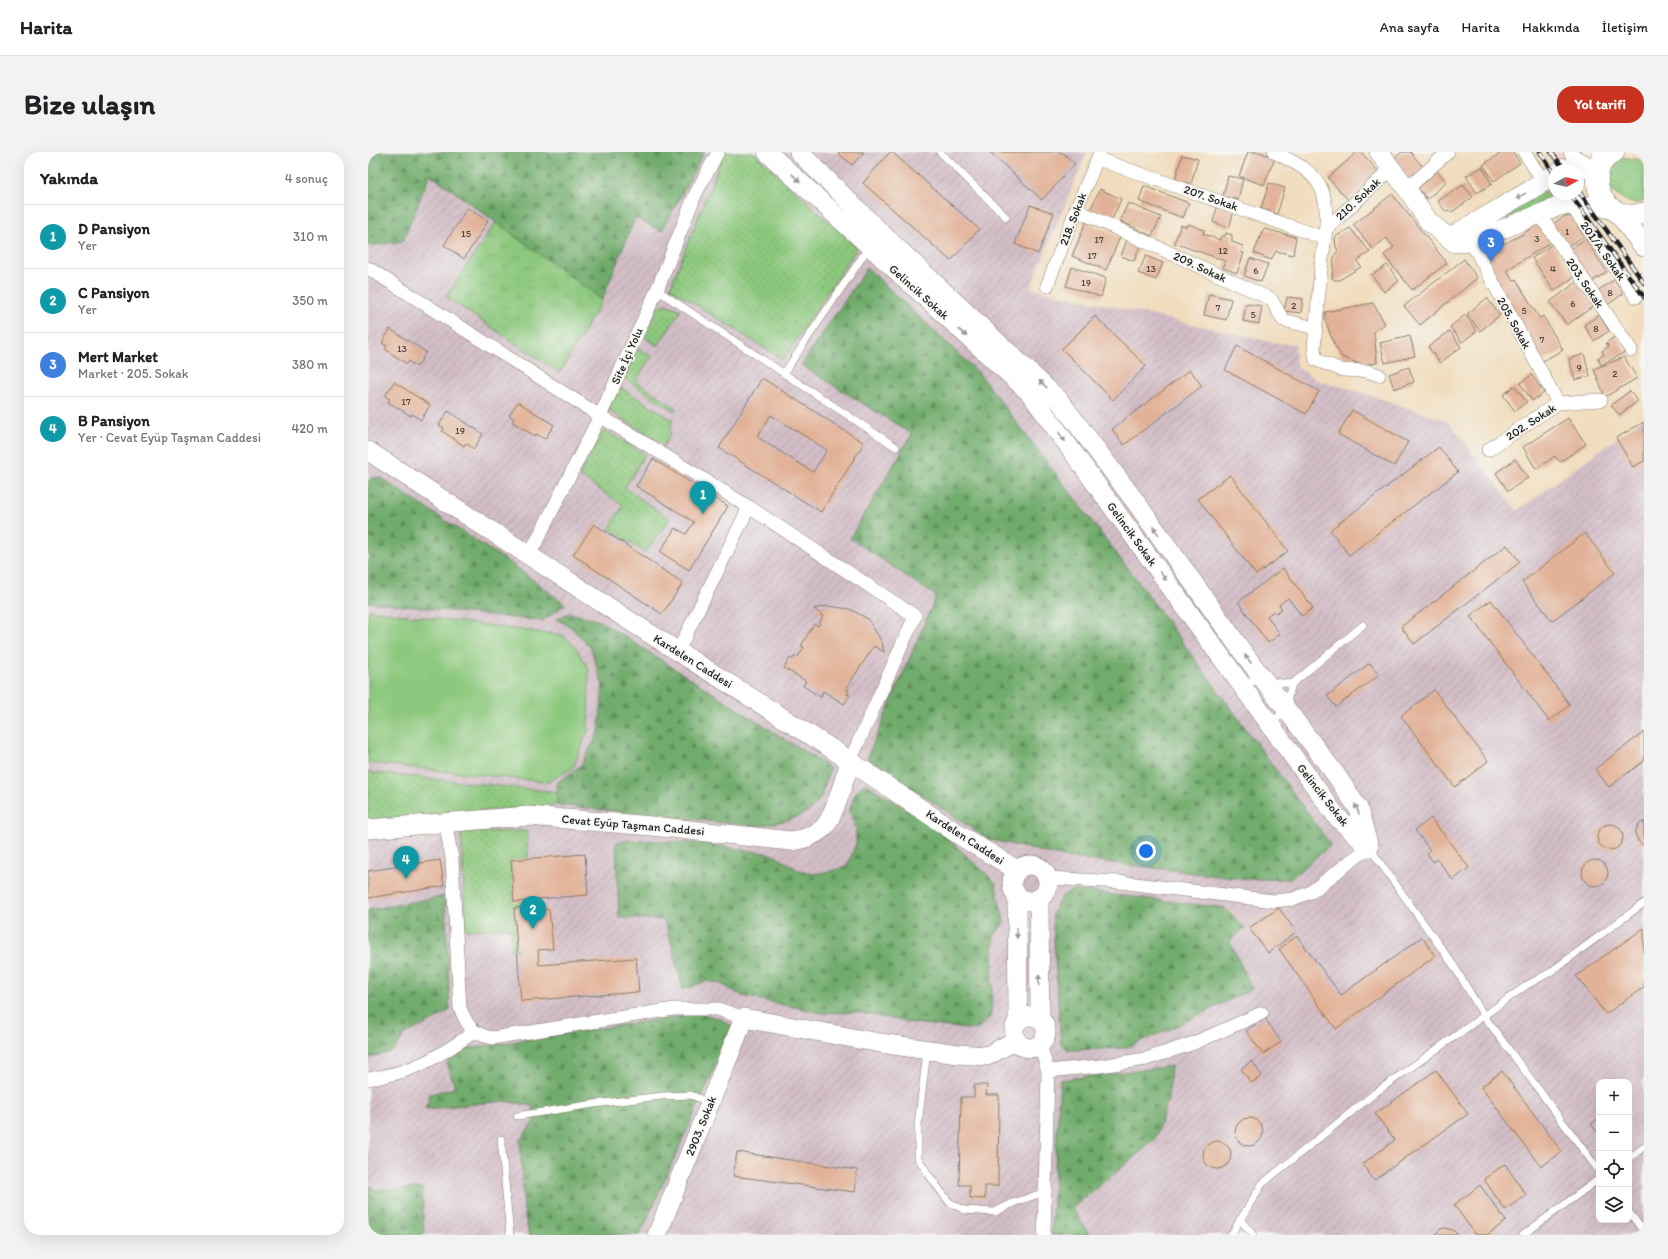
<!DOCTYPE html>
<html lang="tr">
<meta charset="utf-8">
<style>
body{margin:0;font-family:Itim,sans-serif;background:#f2f2f2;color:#202124}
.controls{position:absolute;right:12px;bottom:12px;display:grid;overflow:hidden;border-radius:8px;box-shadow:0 4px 16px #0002}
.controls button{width:36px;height:36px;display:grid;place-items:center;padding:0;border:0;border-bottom:1px solid #e0e0e0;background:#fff;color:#202124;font:20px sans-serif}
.compass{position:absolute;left:1180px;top:12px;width:36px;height:36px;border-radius:50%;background:#fff;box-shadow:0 4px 16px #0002;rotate:82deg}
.you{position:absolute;left:778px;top:699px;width:14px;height:14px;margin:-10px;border:3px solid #fff;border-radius:50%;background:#1a73e8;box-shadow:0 0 0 6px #1a73e833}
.badge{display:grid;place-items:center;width:26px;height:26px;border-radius:50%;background:#c8321e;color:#fff;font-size:13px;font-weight:700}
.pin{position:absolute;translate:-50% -33px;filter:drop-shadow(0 1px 2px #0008)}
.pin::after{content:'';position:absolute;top:21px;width:14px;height:12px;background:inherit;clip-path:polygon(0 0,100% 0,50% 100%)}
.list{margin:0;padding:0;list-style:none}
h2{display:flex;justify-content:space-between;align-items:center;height:52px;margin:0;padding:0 16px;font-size:17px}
h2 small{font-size:13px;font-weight:400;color:#757577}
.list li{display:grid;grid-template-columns:26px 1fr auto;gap:12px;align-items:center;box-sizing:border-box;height:64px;padding:0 16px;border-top:1px solid #e0e0e0}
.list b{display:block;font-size:15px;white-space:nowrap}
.list p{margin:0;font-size:13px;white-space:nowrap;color:#757577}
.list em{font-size:13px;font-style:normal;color:#757577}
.icon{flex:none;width:22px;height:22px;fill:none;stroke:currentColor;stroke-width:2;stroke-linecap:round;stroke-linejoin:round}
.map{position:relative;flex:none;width:1276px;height:1083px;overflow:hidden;border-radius:16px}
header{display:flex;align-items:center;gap:24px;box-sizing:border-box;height:56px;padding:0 20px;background:#fff;border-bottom:1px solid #e0e0e0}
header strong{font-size:19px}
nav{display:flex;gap:22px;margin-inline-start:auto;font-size:14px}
.intro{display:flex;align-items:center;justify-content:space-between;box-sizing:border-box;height:96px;padding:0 24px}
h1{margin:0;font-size:28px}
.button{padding:10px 18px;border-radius:16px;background:#c8321e;color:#fff;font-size:14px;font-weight:700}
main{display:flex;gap:24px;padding:0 24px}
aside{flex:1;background:#fff;border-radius:16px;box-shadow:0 4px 16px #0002}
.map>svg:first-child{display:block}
</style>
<header>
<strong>Harita</strong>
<nav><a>Ana sayfa</a><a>Harita</a><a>Hakkında</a><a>İletişim</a></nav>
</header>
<div class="intro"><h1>Bize ulaşın</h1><a class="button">Yol tarifi</a></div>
<main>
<aside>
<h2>Yakında<small>4 sonuç</small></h2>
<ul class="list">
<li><span class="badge" style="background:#0f9aa8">1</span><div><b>D Pansiyon</b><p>Yer</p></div><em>310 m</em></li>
<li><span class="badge" style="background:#0f9aa8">2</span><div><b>C Pansiyon</b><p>Yer</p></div><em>350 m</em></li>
<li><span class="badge" style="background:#3f7fe0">3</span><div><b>Mert Market</b><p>Market · 205. Sokak</p></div><em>380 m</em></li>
<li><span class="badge" style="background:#0f9aa8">4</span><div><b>B Pansiyon</b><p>Yer · Cevat Eyüp Taşman Caddesi</p></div><em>420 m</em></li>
</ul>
</aside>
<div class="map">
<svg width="1276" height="1083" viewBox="0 0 1276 1083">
<defs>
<pattern id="industrial-furrows" width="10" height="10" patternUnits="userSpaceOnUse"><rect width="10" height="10" fill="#d2bdc6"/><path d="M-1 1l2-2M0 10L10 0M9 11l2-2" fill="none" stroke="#b4a2aa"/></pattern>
<pattern id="grass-dots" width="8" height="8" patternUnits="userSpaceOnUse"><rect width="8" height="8" fill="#8cc87d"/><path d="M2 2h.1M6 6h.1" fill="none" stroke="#78ab6b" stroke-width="1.8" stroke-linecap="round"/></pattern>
<pattern id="forest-firs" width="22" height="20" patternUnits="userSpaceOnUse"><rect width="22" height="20" fill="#71ac6c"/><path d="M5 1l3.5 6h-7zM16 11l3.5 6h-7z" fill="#5c8b58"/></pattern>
<pattern id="park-tufts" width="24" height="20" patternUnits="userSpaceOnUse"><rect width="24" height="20" fill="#8cc87d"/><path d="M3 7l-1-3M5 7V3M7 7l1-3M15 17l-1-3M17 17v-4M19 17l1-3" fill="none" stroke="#78ab6b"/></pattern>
</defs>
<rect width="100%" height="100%" fill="#f6f6f2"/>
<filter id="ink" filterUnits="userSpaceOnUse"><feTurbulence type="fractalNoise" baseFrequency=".025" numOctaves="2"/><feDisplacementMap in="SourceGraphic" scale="8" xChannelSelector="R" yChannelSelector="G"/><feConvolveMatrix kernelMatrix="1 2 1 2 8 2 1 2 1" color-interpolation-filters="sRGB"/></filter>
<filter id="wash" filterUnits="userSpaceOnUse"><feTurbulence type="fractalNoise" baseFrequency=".012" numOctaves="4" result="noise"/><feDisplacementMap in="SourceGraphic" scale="16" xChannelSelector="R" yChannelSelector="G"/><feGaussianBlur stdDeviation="0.9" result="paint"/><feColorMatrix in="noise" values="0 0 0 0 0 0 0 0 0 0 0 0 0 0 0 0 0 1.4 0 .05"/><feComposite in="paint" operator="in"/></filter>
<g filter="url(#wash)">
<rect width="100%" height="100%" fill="#f1ddbd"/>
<path fill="#f7cfd1" d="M1177,0H1199L1193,5H1180Z"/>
<path fill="url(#industrial-furrows)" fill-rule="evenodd" d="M0,0H719L662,136L909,191L927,192L928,213L948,228L993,240L1081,270L1149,359L1276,266V1083H0ZM1231,930H1261V1068H1231Z"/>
<g fill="url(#grass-dots)" stroke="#54724c">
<path d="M356,0H385L489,96L415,208L302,136Z"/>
<path d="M1255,5L1272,8L1276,12V49C1262,56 1250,43 1240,35L1238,28L1246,7Z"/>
<path d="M1176,38L1184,49L1130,69L1129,66Z"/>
<path d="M297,152L313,158L290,194L276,185L290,155Z"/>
<path d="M269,196L284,204L268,229L308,256L306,259L256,226Z"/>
<path d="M252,235L305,268L302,277L303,280L296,293L240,258Z"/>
<path d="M236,278L277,302L257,336L302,367L277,400L241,377L255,353L211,324Z"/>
<path d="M0,620L189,640V653L0,668Z"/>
<path d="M159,679L160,707L143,708L146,749H161L162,755L146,756L149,800L144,799L143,776L98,778L93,683L96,680Z"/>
</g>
<g fill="url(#forest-firs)" stroke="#466444">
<path d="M0,0H336L294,79L267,66L234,148L62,22L35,89L0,94Z"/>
<path d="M499,116L610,220L774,435L963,693L922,727H874L697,705L620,687L499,606L568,444L482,386L544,282L433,213Z"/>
<path d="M11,325L148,415L197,452L175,469L0,450V329L2,327Z"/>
<path d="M202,461L232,469L462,616C458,626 456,641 450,649C436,669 410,670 388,674L189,653V631L213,613L231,580L235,534L223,496L203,475L188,467Z"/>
<path d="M497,631L568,676L627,730L636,770L626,784L623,864L608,878L545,871L488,860L454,861L375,844L353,832L338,829L315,838L305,796L296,768L251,766L248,691L260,688L333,691L404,702L430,718L445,722L464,719L479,714L488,692V677L481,659L488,640Z"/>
<path d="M706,738L857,756L877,776L862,790L884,837L800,878L757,896L701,898L693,893L684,762L694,744Z"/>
<path d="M77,744L82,858L66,868L37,882L25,899L5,905H0V758Z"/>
<path d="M332,861L352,867L365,875L272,1083H161L156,1059L152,988L166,969L165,954L137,949L57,957L62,942L87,936L79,911L91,898Z"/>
<path d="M803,914L800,947L787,988L704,1056L722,1083H683L692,928Z"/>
<path d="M0,1033L7,1038L54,1036L56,1083H0Z"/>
</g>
<path fill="url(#park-tufts)" stroke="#54724c" d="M128,70L234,148L192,221L78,145Z"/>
<path fill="#8cc87d" stroke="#54724c" d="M0,458L194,483L206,493L221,517L220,578L205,616L180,630L0,611Z"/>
<g id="blocks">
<g fill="#e2b298" fill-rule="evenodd">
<path d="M469,0H496L484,13Z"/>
<path d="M522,0H524L611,77L583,109L495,31Z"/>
<path d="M622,0H694L707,12L674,48Z"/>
<path d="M880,0H891L907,6L896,33L871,24Z"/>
<path d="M989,0H993L1011,20L980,48L960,26Z"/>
<path d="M1034,0H1042L1057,17L1043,29L1025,8Z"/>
<path d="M1134,0H1145L1152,11L1126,29L1115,13Z"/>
<path d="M814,3L830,7L823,32L807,28Z"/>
<path d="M1114,15L1124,32L1109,41L1098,24Z"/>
<path d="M1069,19L1079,30L1059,47L1050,36Z"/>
<path d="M860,24L875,27L870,48L855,44Z"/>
<path d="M1186,29V42L1184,43L1178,34Z"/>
<path d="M901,31L917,36L909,62L893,57Z"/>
<path d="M1095,33L1105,45L1084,60L1077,59L1070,49Z"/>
<path d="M776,34L821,51L815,66L771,49Z"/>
<path d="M732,37L753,47L744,68L722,58Z"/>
<path d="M1024,42L1079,111L1044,138L1016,103L1026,95L1018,86L1005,97L985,73Z"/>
<path d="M760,51L793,65L784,84L752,69Z"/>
<path d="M662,53L686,61L670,102L647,92Z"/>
<path d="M850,53L866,59L861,76L845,70Z"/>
<path d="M99,56L120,69L96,107L76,93Z"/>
<path d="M1197,64L1204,65L1216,84L1197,96L1182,74Z"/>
<path d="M718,70L752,85L738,118L704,104Z"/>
<path d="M1171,71L1183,90L1139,118L1146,129L1148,127L1171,166L1175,164L1195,198L1173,210L1114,103L1155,82Z"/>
<path d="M820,72L836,78L835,82L852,88L853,84H857L858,81L864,83V90L875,94L873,100L876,101L869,121L855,116L858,109L806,91L813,73L819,75Z"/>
<path d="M982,76L1002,100L989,109L993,115L971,128H967L964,126L966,106L970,98L968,95L967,85Z"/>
<path d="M897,77L928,85L925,103L908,99L903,108L886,101L894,80Z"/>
<path d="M1217,87L1239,120L1223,130L1201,97Z"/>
<path d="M759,88L773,93L766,109L753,104Z"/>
<path d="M1184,92L1206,125L1186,139L1164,106Z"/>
<path d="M778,104L795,111L788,128L770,121Z"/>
<path d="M882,106L900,112L893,130L876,124Z"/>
<path d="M1096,107L1109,126L1052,173L1036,154Z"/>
<path d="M1019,113L1031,129L1016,140L1004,123Z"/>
<path d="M704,115L738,126L733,145L698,134Z"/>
<path d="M1246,128L1255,142L1239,153L1229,139Z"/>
<path d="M1210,129L1227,153L1199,173L1182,150Z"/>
<path d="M841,142L863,147L858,168L836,163Z"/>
<path d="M919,145L935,147L933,161L916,159Z"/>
<path d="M1119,146L1132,163L1112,179L1099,162Z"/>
<path d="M1005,151L1017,172L1006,180L1009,211L994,213L974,205L966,192L957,168V160Z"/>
<path d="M878,152L894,154L891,172L875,169Z"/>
<path d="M1097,163L1109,179L1094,190L1082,175Z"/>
<path d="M1231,163L1241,179L1226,189L1216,173Z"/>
<path d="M727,164L778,214L745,248L694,197Z"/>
<path d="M22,177L58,200L49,215L41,209L39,212L17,197L19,194L14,191Z"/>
<path d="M1082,179L1093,195L1072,211L1060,195Z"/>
<path d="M1042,184L1047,204L1017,211L1012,191Z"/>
<path d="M1248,184L1257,200L1233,213L1230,206L1236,203L1234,199L1241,194L1238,191Z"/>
<path d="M869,194L951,239L938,262L857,218Z"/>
<path d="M1216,202L1222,224L1207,228L1201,207Z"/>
<path d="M1256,205L1269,226L1237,245L1226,217Z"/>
<path d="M1041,215L1046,230L1026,237L1021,222Z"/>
<path d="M822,218L834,234L756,293L744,277Z"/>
<path d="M1164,223L1176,241L1164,249L1152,231Z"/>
<path d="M394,226L496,291L453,360L351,296ZM403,263L459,298L445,320L389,285Z"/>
<path d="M26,230L62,253L53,268L44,262L43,264L20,250L22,247L17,244Z"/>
<path d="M1146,234L1159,250L1147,259L1135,243Z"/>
<path d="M1262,239L1270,249L1251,263L1243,253Z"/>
<path d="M150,250L186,273L177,287L168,282L167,284L144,270L146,267L141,263Z"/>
<path d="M984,258L1040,290L1026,314L970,282Z"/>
<path d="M80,259L115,282L106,297L98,291L96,294L74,279L76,276L71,273Z"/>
<path d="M1200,266L1218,292L1192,310L1187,304L1168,317L1155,295Z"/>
<path d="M1276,270V309L1265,315L1248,286Z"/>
<path d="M1071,295L1090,320L981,403L962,378Z"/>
<path d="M285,307L360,354L321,418L292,400L307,376L318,382L326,370L268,334Z"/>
<path d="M1147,307L1160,326L1140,339L1128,321Z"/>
<path d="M862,323L920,399L888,423L830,347Z"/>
<path d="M226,372L315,431L294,462L205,403Z"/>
<path d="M1217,381L1247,421L1184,469L1154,430Z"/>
<path d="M1139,393L1152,410L1046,492L1033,475Z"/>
<path d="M915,416L945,456L934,464L920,446L911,453L914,457L908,461L906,459L899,464L912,482L900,491L870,450Z"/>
<path d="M1123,448L1202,553L1181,569L1102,464Z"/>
<path d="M459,454L482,457L500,467L514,490L516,500L506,494L478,537L481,538L479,542L482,543L476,552L455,539L453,545L435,534L438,529L416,516L422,506L425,507L427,504L430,505L436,495L433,494L446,472L450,474L455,464L446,457Z"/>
<path d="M1002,511L1011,523L968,555L959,544Z"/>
<path d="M1066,538L1120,609L1087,635L1033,564Z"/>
<path d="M1276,580V609L1241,635L1227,617Z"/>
<path d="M1063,666L1101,716L1085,728L1069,707L1065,710L1059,701L1062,698L1047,678Z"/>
<path d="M1276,669V694L1270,689L1267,681L1270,673Z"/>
<circle cx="1242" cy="685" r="13"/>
<path d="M217,702L220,743L170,747L171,758L181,757L185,797L170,798L171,813L268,806L271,840L153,849L146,756L162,755L161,749L146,750L143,708Z"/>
<path d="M72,708L76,734L0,746V719Z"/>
<circle cx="1227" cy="721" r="13"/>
<path d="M911,756L928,780L900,801L881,776Z"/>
<path d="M1276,776V835L1238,862L1208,824Z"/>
<path d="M929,784L973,843L1054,785L1067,804L968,877L911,797Z"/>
<path d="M897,866L913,890L895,902L878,879Z"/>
<path d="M884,909L894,924L883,931L873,917Z"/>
<path d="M1068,918L1100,962L1006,1028L994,1012L1027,988L1007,962Z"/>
<path d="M1134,919L1194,1000L1173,1015L1113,935Z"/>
<path d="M606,933H619L618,943H631L630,1034H617V1047L602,1046V1033H591L593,945H606Z"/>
<path d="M1231,966V982L1223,972Z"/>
<circle cx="881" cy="980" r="14"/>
<circle cx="849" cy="1003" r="14"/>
<path d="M369,1000L489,1018L487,1040L365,1024Z"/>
<path d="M1137,1012L1158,1043L1137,1058L1116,1027Z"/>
<path d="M1112,1033L1138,1069L1119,1083H1108L1086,1053Z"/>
<path d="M1076,1076L1085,1078L1090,1083H1067L1071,1078Z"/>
</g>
</g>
</g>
<g filter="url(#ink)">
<use href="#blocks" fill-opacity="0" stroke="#867c6c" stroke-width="1"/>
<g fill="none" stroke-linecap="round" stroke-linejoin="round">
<g stroke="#867c6c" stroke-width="8">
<g id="lane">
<path d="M572,0L638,65"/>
<path d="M289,138L528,295"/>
<path d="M416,221L501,95"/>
<path d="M873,530L896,529L924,532L917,556L904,573"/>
<path d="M924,532L995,473"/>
<path d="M1001,695L1086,814L1116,864L1231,1019"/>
<path d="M559,899L550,973V1006L560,1022L581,1050L596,1058L627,1060L645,1051L677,1040"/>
<path d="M149,964L226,952L294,944L323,943L342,951"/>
<path d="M133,987L142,1083"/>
<path d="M1261,1006L1276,995"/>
<path d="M1261,1060L1276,1080"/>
<path d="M872,1067L885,1083"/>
<path d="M863,1083L894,1032L1007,941L1159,833L1181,821L1276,751"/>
<path d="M1155,1083L1231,1027"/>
</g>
</g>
<g stroke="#867c6c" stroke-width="14">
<g id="street">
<path d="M906,0C923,9 944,17 953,36C963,57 956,92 953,115C951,142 948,170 946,197L948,208L974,218L999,219L1011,223"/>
<path d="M1156,0L1176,30"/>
<path d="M1202,0L1204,3L1228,15"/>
<path d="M730,7L956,86"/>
<path d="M1039,37L1080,0"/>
<path d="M1203,53L1268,145"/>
<path d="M708,58L903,147L915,168L947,176"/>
<path d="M1172,63L1263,198"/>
<path d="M957,78L1023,17"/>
<path d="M1099,82L1190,251"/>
<path d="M0,116L232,264L381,355L547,464L482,609"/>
<path d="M679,134L708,58L732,0"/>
<path d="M1120,298L1190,251L1233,248"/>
<path d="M161,404L232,264L289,138L327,43L350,0"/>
<path d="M310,499L381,355"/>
<path d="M77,669L84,707L92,856C99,873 104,882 124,886L306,857H350L376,866"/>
<path d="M680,726L751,730L906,749L925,747L943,740L1001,695"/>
<path d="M672,893L680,919L676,1083"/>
<path d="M680,919L732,914L778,907L826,891L894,861"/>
<path d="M0,927C45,921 70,905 106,880"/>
</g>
</g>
<g stroke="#867c6c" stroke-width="20">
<g id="secondary">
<path d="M399,0L662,241L969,665L1001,695"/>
<path d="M431,0L512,80L691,248L767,349L874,499L968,623L990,656L1001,695"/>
<path d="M1011,0L1039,37L1061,70L1087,91L1102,90L1194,53L1232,54L1243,57"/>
<path d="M1193,18L1196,16L1231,17L1233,4"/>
<path d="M1081,86L1176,30L1186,22"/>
<path d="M0,299L265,471L464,597L596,686L649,718"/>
<path d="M0,677L160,664L284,674L423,689C435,688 446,684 455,676C466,666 477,625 482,609"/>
<circle cx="662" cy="731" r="18"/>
<path d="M649,742L650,869"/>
<path d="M671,746L672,867"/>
<circle cx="662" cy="880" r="16"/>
<path d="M289,1083L376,866L512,891L590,902L619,904L648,888"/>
</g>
</g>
<g stroke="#867c6c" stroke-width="22">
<g id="primary">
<path d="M1246,0C1211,19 1236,75 1276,61"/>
<path d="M1251,61L1276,94"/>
</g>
</g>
<use href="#lane" stroke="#fff" stroke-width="7"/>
<use href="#street" stroke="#fff" stroke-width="13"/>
<use href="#secondary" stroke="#fff" stroke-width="19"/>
<use href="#primary" stroke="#fff" stroke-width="21"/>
<g stroke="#1c1c1c" stroke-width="4.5">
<g id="rail">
<path d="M1172,0L1186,21"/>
<path d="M1183,0L1197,18"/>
<path d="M1210,38L1276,131"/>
<path d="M1202,42L1276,145"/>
</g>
</g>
<use href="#rail" stroke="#f6f6f2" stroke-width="3" stroke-dasharray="9" stroke-linecap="butt"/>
</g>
<defs><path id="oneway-solid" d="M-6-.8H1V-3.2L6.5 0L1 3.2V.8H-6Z"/></defs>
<g fill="#999">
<use href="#oneway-solid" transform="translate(428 26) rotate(43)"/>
<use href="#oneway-solid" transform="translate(1153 44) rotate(149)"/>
<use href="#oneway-solid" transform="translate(595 181) rotate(42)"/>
<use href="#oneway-solid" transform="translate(675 232) rotate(-136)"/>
<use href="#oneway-solid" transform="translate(694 285) rotate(54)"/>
<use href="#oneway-solid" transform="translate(788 379) rotate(-125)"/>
<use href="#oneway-solid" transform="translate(795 424) rotate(54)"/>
<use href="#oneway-solid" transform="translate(880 507) rotate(-127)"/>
<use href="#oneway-solid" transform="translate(989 657) rotate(-113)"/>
<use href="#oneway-solid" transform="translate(649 781) rotate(90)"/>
<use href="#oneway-solid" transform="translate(671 828) rotate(-90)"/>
</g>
</g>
<g text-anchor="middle" stroke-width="3.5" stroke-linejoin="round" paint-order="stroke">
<g font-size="10" fill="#4e423b">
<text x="1199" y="83">1</text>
<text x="98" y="85">15</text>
<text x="1169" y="90">3</text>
<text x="731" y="91">17</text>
<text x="855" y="102">12</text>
<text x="724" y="107">17</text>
<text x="783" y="120">13</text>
<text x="1185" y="120">4</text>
<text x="888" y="122">6</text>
<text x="718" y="134">19</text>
<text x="1242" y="144">8</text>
<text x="1205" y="155">6</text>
<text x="926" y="157">2</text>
<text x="850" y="159">7</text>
<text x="1156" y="162">5</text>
<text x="885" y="166">5</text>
<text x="1228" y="180">8</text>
<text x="1174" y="191">7</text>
<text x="34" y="200">13</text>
<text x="1211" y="219">9</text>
<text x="1247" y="225">2</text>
<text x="38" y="253">17</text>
<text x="92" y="282">19</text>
</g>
<g font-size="12" fill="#1c1c1c" stroke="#f6f6f2">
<text transform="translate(843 46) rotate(19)" y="4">207. Sokak</text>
<text transform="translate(990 47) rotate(-43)" y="4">210. Sokak</text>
<text transform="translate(705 67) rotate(-69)" y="4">218. Sokak</text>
<text transform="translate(1235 99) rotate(55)" y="4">201/A. Sokak</text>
<text transform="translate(832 115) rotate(25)" y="4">209. Sokak</text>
<text transform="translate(1217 131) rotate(56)" y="4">203. Sokak</text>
<text transform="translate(551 140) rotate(42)" y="4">Gelincik Sokak</text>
<text transform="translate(1146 171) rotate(61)" y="4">205. Sokak</text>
<text transform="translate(259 204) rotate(-66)" y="4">Site İçi Yolu</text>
<text transform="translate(1163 270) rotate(-33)" y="4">202. Sokak</text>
<text transform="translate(764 382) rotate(54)" y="4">Gelincik Sokak</text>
<text transform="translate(325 509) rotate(32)" y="4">Kardelen Caddesi</text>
<text transform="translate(955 643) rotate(52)" y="4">Gelincik Sokak</text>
<text transform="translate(265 673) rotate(5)" y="4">Cevat Eyüp Taşman Caddesi</text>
<text transform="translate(597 685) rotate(33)" y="4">Kardelen Caddesi</text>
<text transform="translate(333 974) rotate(-68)" y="4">2903. Sokak</text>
</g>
</g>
</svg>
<div class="controls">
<button>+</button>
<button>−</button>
<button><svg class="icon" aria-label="locate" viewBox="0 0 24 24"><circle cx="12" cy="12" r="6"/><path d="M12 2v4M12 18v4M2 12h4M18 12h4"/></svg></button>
<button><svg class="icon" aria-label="layers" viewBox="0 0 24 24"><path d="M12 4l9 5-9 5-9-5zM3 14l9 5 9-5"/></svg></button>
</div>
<svg class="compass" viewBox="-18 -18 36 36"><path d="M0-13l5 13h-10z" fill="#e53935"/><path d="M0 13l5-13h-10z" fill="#757577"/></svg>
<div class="you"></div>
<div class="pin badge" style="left:335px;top:362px;background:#0f9aa8">1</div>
<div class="pin badge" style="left:165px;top:777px;background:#0f9aa8">2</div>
<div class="pin badge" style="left:1123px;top:110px;background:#3f7fe0">3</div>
<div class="pin badge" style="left:38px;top:727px;background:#0f9aa8">4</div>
</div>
</main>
